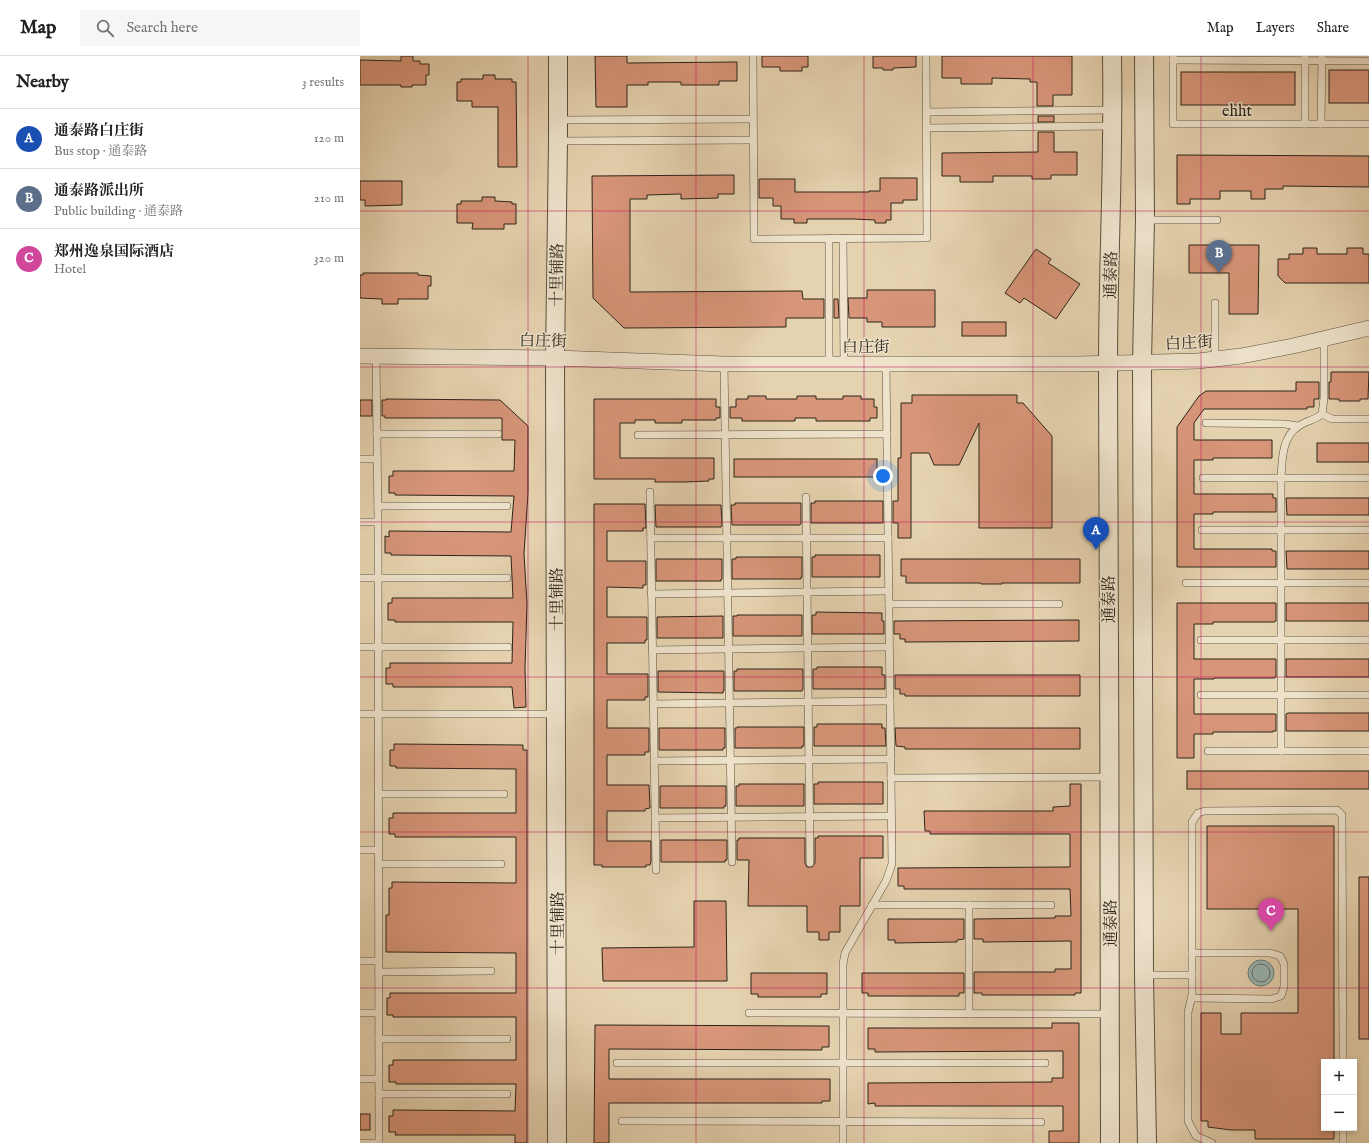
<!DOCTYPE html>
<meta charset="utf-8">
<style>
body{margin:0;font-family:"IM FELL English","Noto Serif SC",serif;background:#f6f6f6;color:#202124}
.controls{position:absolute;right:12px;bottom:12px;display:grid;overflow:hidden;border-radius:0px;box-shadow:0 2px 6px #0003}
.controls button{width:36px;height:36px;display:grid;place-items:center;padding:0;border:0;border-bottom:1px solid #e0e0e0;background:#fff;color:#202124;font:20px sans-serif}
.you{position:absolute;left:523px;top:420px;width:14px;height:14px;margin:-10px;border:3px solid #fff;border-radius:50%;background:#1a73e8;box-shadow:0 0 0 6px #1a73e833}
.badge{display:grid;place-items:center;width:26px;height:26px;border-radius:50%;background:#8f2418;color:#fff;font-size:13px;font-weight:700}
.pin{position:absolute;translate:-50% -33px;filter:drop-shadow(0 1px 2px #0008)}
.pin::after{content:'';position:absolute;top:21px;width:14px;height:12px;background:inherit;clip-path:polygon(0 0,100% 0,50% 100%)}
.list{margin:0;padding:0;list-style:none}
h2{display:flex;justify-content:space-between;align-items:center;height:52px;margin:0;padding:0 16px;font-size:17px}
h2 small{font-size:13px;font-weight:400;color:#757577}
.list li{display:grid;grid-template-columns:26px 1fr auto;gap:12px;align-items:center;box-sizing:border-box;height:60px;padding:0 16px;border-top:1px solid #e0e0e0}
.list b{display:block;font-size:15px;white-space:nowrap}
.list p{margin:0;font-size:13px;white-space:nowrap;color:#757577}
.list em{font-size:13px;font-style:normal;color:#757577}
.icon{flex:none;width:22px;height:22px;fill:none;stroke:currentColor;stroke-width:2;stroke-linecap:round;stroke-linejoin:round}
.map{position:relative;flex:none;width:1009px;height:1087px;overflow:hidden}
header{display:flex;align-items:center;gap:24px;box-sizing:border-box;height:56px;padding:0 20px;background:#fff;border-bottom:1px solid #e0e0e0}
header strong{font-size:19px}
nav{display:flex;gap:22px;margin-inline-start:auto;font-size:14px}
.search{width:280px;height:36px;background:#f6f6f6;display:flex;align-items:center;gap:10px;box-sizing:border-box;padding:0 14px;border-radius:0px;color:#757577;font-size:15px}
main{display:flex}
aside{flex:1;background:#fff}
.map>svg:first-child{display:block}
</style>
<header>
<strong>Map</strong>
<div class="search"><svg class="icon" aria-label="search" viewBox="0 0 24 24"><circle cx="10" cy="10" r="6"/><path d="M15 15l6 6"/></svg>Search here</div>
<nav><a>Map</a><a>Layers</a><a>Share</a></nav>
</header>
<main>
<aside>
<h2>Nearby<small>3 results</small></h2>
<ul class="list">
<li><span class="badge" style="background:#1a4fb4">A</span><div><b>通泰路白庄街</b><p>Bus stop · 通泰路</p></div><em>120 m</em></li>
<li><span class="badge" style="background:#5c6f8a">B</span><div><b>通泰路派出所</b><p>Public building · 通泰路</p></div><em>210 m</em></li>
<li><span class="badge" style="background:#d1479c">C</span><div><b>郑州逸泉国际酒店</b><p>Hotel</p></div><em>320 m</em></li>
</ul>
</aside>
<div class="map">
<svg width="1009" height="1087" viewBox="0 0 1009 1087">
<rect width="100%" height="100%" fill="#e5d2af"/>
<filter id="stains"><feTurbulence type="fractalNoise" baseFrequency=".005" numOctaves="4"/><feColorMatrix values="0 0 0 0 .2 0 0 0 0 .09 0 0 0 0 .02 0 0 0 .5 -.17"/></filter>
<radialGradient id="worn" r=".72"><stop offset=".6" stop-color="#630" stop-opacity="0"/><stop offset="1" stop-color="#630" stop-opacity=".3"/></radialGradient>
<circle fill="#98b6b4" stroke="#6d7c76" cx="901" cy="917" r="13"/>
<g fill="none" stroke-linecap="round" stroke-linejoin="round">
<circle stroke="#626d66" stroke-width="1" cx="901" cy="917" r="9"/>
</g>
<g fill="#d79579" stroke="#2c2419">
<path d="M41,0H53V5H60V8H69V19H66V29H52V31H41V29H0V4L41,5Z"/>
<path d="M235,0H267V7L377,6V25H359V29H321V26H288V29H267V51H236Z"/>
<path d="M402,0H448V11H442V15H420V11H402Z"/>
<path d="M513,0H556V11L533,12V14H523V12H513Z"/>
<path d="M582,0H712V39H693V50H677V26H670V23L632,22V28H601V22H582Z"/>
<rect x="969" y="14" width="40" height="33"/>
<rect x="821" y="16" width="114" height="33"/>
<path d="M123,19H135V23H152V26H156L157,111H138V51H112V45H97V26H101V23H123Z"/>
<rect x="678" y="60" width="16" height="6"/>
<path d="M678,76H694V96H717V119H691V123H672V120H633V126H600V120H582V97L678,96Z"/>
<path d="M817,99L1009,100V131L923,130V133H905V143H891V135H860V143H830V148H817Z"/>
<path d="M374,119V138H358V142L321,143V138L287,139V143H270V236L442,235L443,243H464V262H426V271L264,272L233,242L232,120Z"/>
<path d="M520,122H557V144H543V147H531V164H526V167H515V164L493,163H447V167H434V163H421V150H413V142H399V123H435V136H509V135H520Z"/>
<path d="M0,125H42V149L5,150V144H0Z"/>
<path d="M122,141H135V145L152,146V148H156V168H144V173H112L113,167H97V148H101V145H122Z"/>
<path d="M829,189H899L898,258H869V217H829Z"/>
<path d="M943,192H957V198H987V192H1003V198H1009V227H925L918,220V203H929V198H943Z"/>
<path d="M676,193L691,203L688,207L720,228L696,263L664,242L660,247L645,237Z"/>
<path d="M3,217H58V219L71,220V230H68V243H38V248H22V243L0,242V219H3Z"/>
<path d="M507,234H575V271H522V266H507V262H489L488,242H507Z"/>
<path d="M474,243H478L479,262H474Z"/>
<rect x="602" y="266" width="44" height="14"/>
<path d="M971,316H1009L1008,343H1000V345H979V343H969V326H971Z"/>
<path d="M936,326H959V343H954V351H947V353H844L834,367V384H912V402H853V404H834V438H913V442H916V456H853V458H834V493H912V495H916V511H817V371L839,340L846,335H936Z"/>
<path d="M552,339H657V347H663L692,380V472H619V367L599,409H574L569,397H551V482H538V467H533V445H538V402H541V347H552Z"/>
<path d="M388,340H406V343H437V340H456V343H483V340H501V343H514V351H517V362H510V365H456V362H435V365H382V362H370V351H376V343H388Z"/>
<path d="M26,343L140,344L168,370V437L164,498L167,548L165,612L166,651L154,652L152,631H33V628H26V612H30V607H152L153,566H35V564H28V547H32V542H153L151,500L31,499V497H25V480L29,481V475L151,476L154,440L35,439V437H29V420H33V415H154L155,384H142V362H25V360H22V344H26Z"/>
<path d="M234,343H356V351H360V362H356V364H322V367H295V364H275V367H260V402H354V423H349V425L324,426H295V423H234Z"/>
<rect x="0" y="344" width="12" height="16"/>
<rect x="957" y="387" width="52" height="19"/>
<rect x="374" y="403" width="143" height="18"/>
<path d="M926,442H1009V459H927Z"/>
<path d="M455,445H523V467H451V447H455Z"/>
<path d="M375,447H441V467L440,469H372L371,449H375Z"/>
<path d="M234,448H285L286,472H283V475H247V505H286V529H283V532L247,531V561H287V584H285V587H247V618H288V641H285V644H247V672H289V696H285V699H247V729H289L290,752L285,753V755H247V785H291V806L290,809H286V811H242V809H234Z"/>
<path d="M295,449H361L362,469L361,471H296Z"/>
<path d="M926,495H1009V513H927Z"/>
<path d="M455,499H520V521H452V501H455Z"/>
<path d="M376,501H442V521H441V523H372V503H376Z"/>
<path d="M296,503H362V523H361V525H296Z"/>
<path d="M541,503H720V527H642V528H621V527H546V520H541Z"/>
<path d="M817,547H916V565L914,566H853V568H834V603H916V621L914,622H854V623H834V658H916V675H913V676H853V678H834V702H817Z"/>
<rect x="926" y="547" width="83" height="18"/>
<path d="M456,556L522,557V565H524V578H452V559H456Z"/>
<path d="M377,559H442V580H373V560H377Z"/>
<path d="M363,560V582H297V561Z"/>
<path d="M719,564V585L545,586V583H540V578H534V565Z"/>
<rect x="926" y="603" width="83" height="18"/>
<path d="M457,611H522V619H525V633H453V613H457Z"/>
<path d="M377,613H443V633L442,635H374V615H377Z"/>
<path d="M298,615H364V635H363V637L298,636Z"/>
<path d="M535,619H720V640H545V638H540V633H535Z"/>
<path d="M928,657H1009V675H926V658Z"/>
<path d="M457,668H522V672H525L526,690H454V671H457Z"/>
<path d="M377,671H444V690H442V692H375V672H377Z"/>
<path d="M299,672H365V692H363V694H299Z"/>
<path d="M535,672H720V693H545V691L536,690Z"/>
<path d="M34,688L163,689V694H167V1087H155V1079H35L36,1076H29V1060H33V1054L155,1055L156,1028H36V1026H29V1009H33V1004H156V961H33V959H27V942H30V937H156V897L26,896V859H29V832H32V826L156,827V781H35V778H29V762H33V757H156V713L36,712V710H30V694H34Z"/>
<rect x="827" y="715" width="182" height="18"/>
<path d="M458,726H523V748H454V728H458Z"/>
<path d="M379,728H444V750H376V730H379Z"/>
<path d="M710,728H721V937H715V939H622V937H614V916H695V913H711V885L623,886V883H614V863L695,862V860H711L710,833H544V830H538V812L710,811V778H570V775H565L564,755H693V751L710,750Z"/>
<path d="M300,730H366V750H364V752H300Z"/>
<path d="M847,770H974V1006H964V1072H974V1083H895V1074H871L848,1071V1065H841V957H861V978H881V957H938V853H847Z"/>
<path d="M458,780H523V802H500V850H480V876H469V884H459V876H447V850H388L389,804H377V784H379V782H445V807L447,811H452L455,807V782H458Z"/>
<path d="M301,784H367V804H365V806H301Z"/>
<rect x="999" y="821" width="10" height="162"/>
<path d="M334,845H366L367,925H243L242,892L334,891Z"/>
<path d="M528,863H604V883L597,884V886L535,887V884H528Z"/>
<path d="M391,917H467V938H461V941H398V938H391Z"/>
<path d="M502,917H604V937H599V940H508V937H502Z"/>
<path d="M692,967H719V1087H689V1075H703V1050H515V1047L508,1048V1027L692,1026V1022H703V995L515,996V993H508V972H692Z"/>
<path d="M235,969L469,970V991H462V994L249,993V1023H470V1045H462V1047H249V1087H234Z"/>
<rect x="0" y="1058" width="10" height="16"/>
</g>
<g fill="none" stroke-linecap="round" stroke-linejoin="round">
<g stroke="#5a503e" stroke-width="8">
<g id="service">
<path d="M393,0L394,183L567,182L566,0"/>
<path d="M813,0V68H1009"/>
<path d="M813,4L1009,5"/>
<path d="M567,56L752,54"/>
<path d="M198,64L393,63"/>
<path d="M945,68V0"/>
<path d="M961,68L962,0"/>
<path d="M567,72L753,70"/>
<path d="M198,85L393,84"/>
<path d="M785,164H857"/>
<path d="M469,182V308"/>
<path d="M483,182L484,308"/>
<path d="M855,247V303"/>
<path d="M16,300L18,466L19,1087"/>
<path d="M364,308L372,806"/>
<path d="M962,358L972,363H1009"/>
<path d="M846,367L925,368L938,370"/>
<path d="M17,378H138"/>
<path d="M278,379L527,378"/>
<path d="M0,403H17"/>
<path d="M843,422H1009"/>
<path d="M290,436L296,814"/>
<path d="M446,441L450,807"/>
<path d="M18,450H147"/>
<path d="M0,466H18"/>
<path d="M842,474H1009"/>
<path d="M291,482H528"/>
<path d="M0,522H147"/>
<path d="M826,527H1009"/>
<path d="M291,538L529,535"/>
<path d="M529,548H699"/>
<path d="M841,584H1009"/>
<path d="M0,591H148"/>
<path d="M292,594L529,591"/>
<path d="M841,639H1009"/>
<path d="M293,648L530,645"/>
<path d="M0,658H196"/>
<path d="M848,695H1009"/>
<path d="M921,695V422C922,404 922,380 939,370C946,365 955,364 962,358L964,342V283"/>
<path d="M294,705L531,703"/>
<path d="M531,722L749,721"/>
<path d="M18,738H144"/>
<path d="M295,762L531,760"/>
<path d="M0,794H18"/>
<path d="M18,808H141"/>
<path d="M512,849H691"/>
<path d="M609,849V958"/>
<path d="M0,905H19"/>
<path d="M19,916L131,915"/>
<path d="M784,919H832"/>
<path d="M831,942L912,943L921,940L924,931V908L920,900L910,897H832"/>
<path d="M0,957H19"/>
<path d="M389,957L749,958"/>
<path d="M19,983H147"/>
<path d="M257,1007H685"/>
<path d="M0,1023H19"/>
<path d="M19,1038H147"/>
<path d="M262,1065L681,1066"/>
<path d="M983,1072V1087"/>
<path d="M0,1087H19"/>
<path d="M483,1087V908L485,897L526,825L532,808L526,308"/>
<path d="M852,1087L836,1080L828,1065V956L832,940V766L838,757L845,755L977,754L982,759L983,1006"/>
</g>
</g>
<g stroke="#5a503e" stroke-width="16">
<path id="minor" d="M0,300L195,302L364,308H718L838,305L881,300L933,290L1009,272"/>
</g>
<g stroke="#5a503e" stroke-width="20">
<g id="tertiary">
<path d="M784,0L785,164L782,306L784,919L787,1087"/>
<path d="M197,1087L195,302L198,85V0"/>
<path d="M750,1087C751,828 748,570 748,311C748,208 754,104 752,0"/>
</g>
</g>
<use href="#service" stroke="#eee2cb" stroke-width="7"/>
<use href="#minor" stroke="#eee2cb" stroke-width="15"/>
<use href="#tertiary" stroke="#eee2cb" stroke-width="18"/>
</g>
<path fill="none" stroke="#c2185b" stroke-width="1" stroke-opacity="0.55" d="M168,0V1087M336,0V1087M504,0V1087M673,0V1087M841,0V1087M0,155H1009M0,311H1009M0,466H1009M0,621H1009M0,776H1009M0,932H1009"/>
<g text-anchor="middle" stroke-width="3" stroke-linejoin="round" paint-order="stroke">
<g font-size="16" fill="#2c2419" stroke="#eee2cb">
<text x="877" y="60">ehht</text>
<text transform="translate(196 219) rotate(-89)" y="6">十里铺路</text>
<text transform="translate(750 219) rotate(-89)" y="6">通泰路</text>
<text transform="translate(183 284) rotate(1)" y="6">白庄街</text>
<text transform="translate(829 286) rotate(-3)" y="6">白庄街</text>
<text x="506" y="296">白庄街</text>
<text transform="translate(196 543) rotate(-90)" y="6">十里铺路</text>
<text transform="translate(748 543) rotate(-90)" y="6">通泰路</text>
<text transform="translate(197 867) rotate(-90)" y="6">十里铺路</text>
<text transform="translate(750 867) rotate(-90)" y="6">通泰路</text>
</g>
</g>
<rect width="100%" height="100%" filter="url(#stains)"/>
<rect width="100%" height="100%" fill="url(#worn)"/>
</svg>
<div class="controls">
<button>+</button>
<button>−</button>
</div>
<div class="you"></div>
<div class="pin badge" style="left:736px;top:494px;background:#1a4fb4">A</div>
<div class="pin badge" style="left:859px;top:217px;background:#5c6f8a">B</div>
<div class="pin badge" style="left:911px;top:875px;background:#d1479c">C</div>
</div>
</main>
